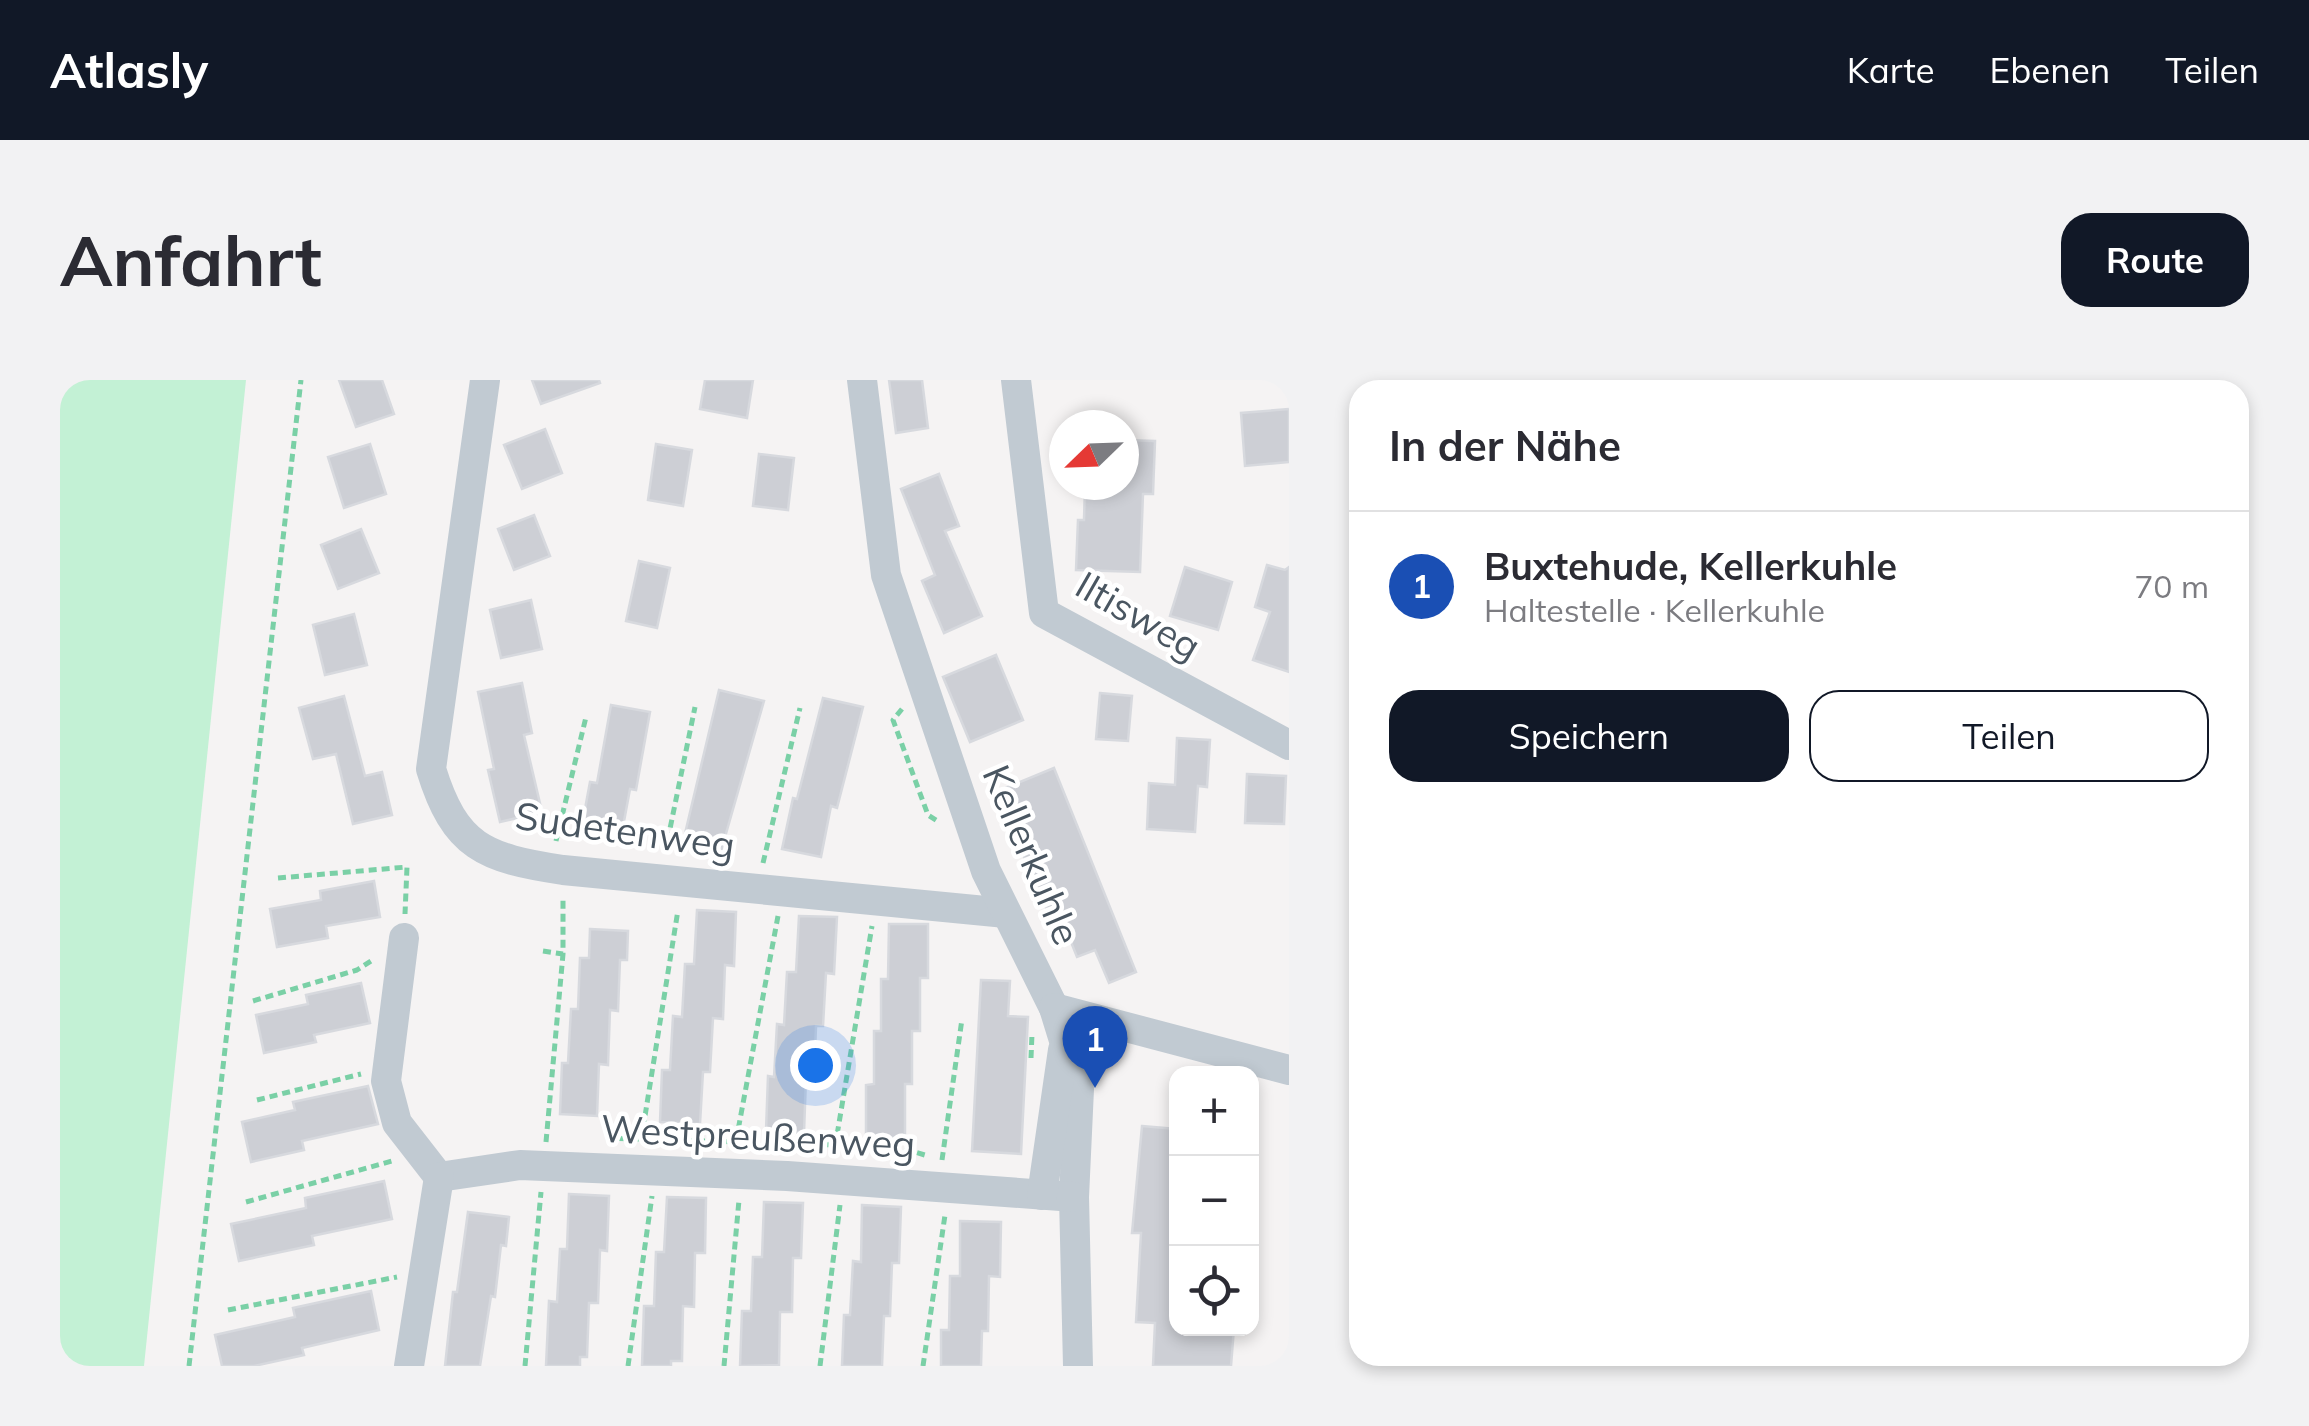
<!DOCTYPE html>
<html lang="de">
<meta charset="utf-8">
<style>
body{margin:0;font-family:Mulish,sans-serif;background:#f2f2f3;color:#2b2b33}
.controls{position:absolute;right:30px;bottom:30px;display:grid;overflow:hidden;border-radius:20px;box-shadow:0 5px 15px #0003}
.controls button{width:90px;height:90px;display:grid;place-items:center;padding:0;border:0;border-bottom:2px solid #e1e1e2;background:#fff;color:#2b2b33;font:50px sans-serif}
.compass{position:absolute;left:989px;top:30px;width:90px;height:90px;border-radius:50%;background:#fff;box-shadow:0 5px 15px #0003;rotate:247deg}
.you{position:absolute;left:755px;top:685px;width:35px;height:35px;margin:-25px;border:8px solid #fff;border-radius:50%;background:#1a73e8;box-shadow:0 0 0 15px #1a73e833}
.badge{display:grid;place-items:center;width:65px;height:65px;border-radius:50%;background:#111827;color:#fff;font-size:32px;font-weight:700}
.pin{position:absolute;translate:-50% -82px;filter:drop-shadow(0 2px 5px #0008)}
.pin::after{content:'';position:absolute;top:52px;width:35px;height:30px;background:inherit;clip-path:polygon(0 0,100% 0,50% 100%)}
.list{margin:0;padding:0;list-style:none}
h2{display:flex;justify-content:space-between;align-items:center;height:130px;margin:0;padding:0 40px;font-size:42px}
h2 small{font-size:32px;font-weight:400;color:#7c7c81}
.list li{display:grid;grid-template-columns:65px 1fr auto;gap:30px;align-items:center;box-sizing:border-box;height:150px;padding:0 40px;border-top:2px solid #e1e1e2}
.list b{display:block;font-size:38px;white-space:nowrap}
.list p{margin:0;font-size:32px;white-space:nowrap;color:#7c7c81}
.list em{font-size:32px;font-style:normal;color:#7c7c81}
.actions{display:flex;gap:20px;padding:30px 40px}
.actions a{flex:1;padding:22px 0;border:2px solid #111827;border-radius:30px;text-align:center;font-size:35px;color:#111827}
.actions .main{background:#111827;color:#fff}
.icon{flex:none;width:55px;height:55px;fill:none;stroke:currentColor;stroke-width:2;stroke-linecap:round;stroke-linejoin:round}
.map{position:relative;flex:none;width:1229px;height:986px;overflow:hidden;border-radius:30px}
header{display:flex;align-items:center;gap:60px;box-sizing:border-box;height:140px;padding:0 50px;background:#111827;color:#fff}
header strong{font-size:48px}
nav{display:flex;gap:55px;margin-inline-start:auto;font-size:35px}
.intro{display:flex;align-items:center;justify-content:space-between;box-sizing:border-box;height:240px;padding:0 60px}
h1{margin:0;font-size:70px}
.button{padding:25px 45px;border-radius:30px;background:#111827;color:#fff;font-size:35px;font-weight:700}
main{display:flex;gap:60px;padding:0 60px}
aside{flex:1;background:#fff;border-radius:30px;box-shadow:0 5px 15px #0003}
.map>svg:first-child{display:block}
</style>
<header>
<strong>Atlasly</strong>
<nav><a>Karte</a><a>Ebenen</a><a>Teilen</a></nav>
</header>
<div class="intro"><h1>Anfahrt</h1><a class="button">Route</a></div>
<main>
<div class="map">
<svg width="1229" height="986" viewBox="0 0 1229 986">
<rect width="100%" height="100%" fill="#f5f3f3"/>
<path fill="#c3f1d5" d="M0,0H186L84,986H0Z"/>
<g fill="#cdcfd5" stroke="#d7d9de" stroke-width="2.5">
<path d="M279,0H322L334,34L296,47Z"/>
<path d="M472,0H539L540,3L481,24Z"/>
<path d="M645,0H693L687,38L640,29Z"/>
<path d="M829,0H862L868,48L836,53Z"/>
<path d="M1229,29V82L1185,86L1181,33Z"/>
<path d="M485,49L502,93L462,109L444,65Z"/>
<path d="M1064,60L1095,61L1093,114H1083L1080,192L1016,190L1018,140H1024L1025,105H1064Z"/>
<path d="M310,64L326,114L284,128L268,77Z"/>
<path d="M596,64L632,70L623,126L588,120Z"/>
<path d="M699,74L734,78L728,130L693,126Z"/>
<path d="M879,94L899,146L885,151L922,236L884,253L862,201L875,195L841,109Z"/>
<path d="M474,135L490,176L454,190L438,149Z"/>
<path d="M301,149L319,193L278,209L261,165Z"/>
<path d="M579,181L610,188L597,248L566,241Z"/>
<path d="M1207,185L1225,190L1229,187V292L1193,280L1210,232L1195,227Z"/>
<path d="M1125,187L1172,202L1158,250L1110,236Z"/>
<path d="M471,220L482,269L441,278L430,230Z"/>
<path d="M294,234L307,285L265,295L253,245Z"/>
<path d="M936,275L963,340L910,362L883,297Z"/>
<path d="M462,303L472,353L464,355L482,432L440,442L428,390L434,389L418,312Z"/>
<path d="M659,310L704,321L661,471L623,462Z"/>
<path d="M1040,313L1072,316L1068,361L1036,359Z"/>
<path d="M284,316L305,396L322,392L332,435L293,444L276,374L253,379L239,328Z"/>
<path d="M763,318L803,327L777,428L771,426L761,477L722,469L733,418L737,419Z"/>
<path d="M551,325L590,332L576,410L570,409L560,463L520,456L530,402L537,403Z"/>
<path d="M1117,358L1150,360L1147,407L1138,406L1135,452L1087,449L1089,403L1115,405Z"/>
<path d="M994,388L1076,592L1049,603L1035,570L1017,577L1005,547L996,551L936,412Z"/>
<path d="M1187,394L1226,396L1224,444L1185,443Z"/>
<path d="M314,501L320,537L266,546L268,558L217,567L210,529L261,520L260,511Z"/>
<path d="M637,530L676,532L674,586L665,585L663,639L653,638L650,692H643L640,744L600,742L602,690H610L613,636L622,637L625,584H634Z"/>
<path d="M739,536L777,537L774,594L766,593L763,646H756L754,698H746L744,753L706,751L708,696L714,697L717,644L724,645L727,592H736Z"/>
<path d="M829,544H868V598H860V651H852V704H845V758H806V705L814,704V651H821V599H828Z"/>
<path d="M530,549L568,551L567,580H560L558,631L550,630L548,685L539,684L537,736L500,734L502,683H508L511,629H518L520,578H529Z"/>
<path d="M921,600L950,601L948,636L968,637L961,774L912,771Z"/>
<path d="M301,603L310,643L254,655L256,662L204,673L196,635L248,624L246,615Z"/>
<path d="M308,706L318,744L242,761L244,770L191,782L182,742L235,730L233,722Z"/>
<path d="M1082,746L1116,749V948H1174L1171,986H1093L1095,943L1076,942L1081,853H1072Z"/>
<path d="M324,801L332,839L252,856L254,865L179,881L171,844L246,828L245,818Z"/>
<path d="M509,814L549,816L547,871L540,870L538,923H529L527,977H520V986H486L489,921L497,922L500,869H507Z"/>
<path d="M607,817L646,818L645,873H635L634,927L623,926L622,981H611V986H582L584,926H594L596,872H604Z"/>
<path d="M704,822L743,823L741,878H733L732,932H720L719,985L680,986L682,931H691L693,877H702Z"/>
<path d="M802,825L841,827L839,883H832L830,936H824L822,986H782L784,935H790L793,881L801,882Z"/>
<path d="M408,832L449,837L446,866L441,865L435,917L431,916L420,986H385L393,912H397Z"/>
<path d="M900,841L941,842L940,897L929,896L928,951H922L921,986H881V950H889L890,896H900Z"/>
<path d="M311,911L319,950L242,968L244,975L194,986H162L155,955L235,937L233,928Z"/>
</g>
<g fill="none" stroke-linecap="round" stroke-linejoin="round">
<g stroke="#7ad0a6" stroke-width="5" stroke-dasharray="8 5" stroke-linecap="butt">
<path d="M842,329L833,340L868,435L879,442"/>
<path d="M496,461L526,337"/>
<path d="M605,473L635,327"/>
<path d="M703,483L740,328"/>
<path d="M218,498L347,487L345,534"/>
<path d="M483,571L503,574"/>
<path d="M193,621L297,590L314,579"/>
<path d="M971,678L972,654"/>
<path d="M197,720L301,694"/>
<path d="M546,758L838,767L868,776"/>
<path d="M581,761L618,530"/>
<path d="M676,761L718,536"/>
<path d="M486,762L503,574V518"/>
<path d="M775,767L812,546"/>
<path d="M882,780L902,639"/>
<path d="M186,822L332,781"/>
<path d="M168,930L337,897"/>
<path d="M129,986L241,0"/>
<path d="M465,986L481,812"/>
<path d="M568,986L592,816"/>
<path d="M664,986L679,820"/>
<path d="M760,986L780,825"/>
<path d="M863,986L885,835"/>
</g>
<g stroke="#c1cad2" stroke-width="30">
<path d="M425,0L371,389C395,467 424,478 503,490L946,533"/>
<path d="M802,0L826,195L926,491L994,628L1019,709L1014,817L1018,986"/>
<path d="M956,0L984,233L1229,365"/>
<path d="M344,558L326,701L337,743L379,797L460,785L484,786L727,796L1014,817"/>
<path d="M994,628L1229,690"/>
<path d="M982,815L1003,670"/>
<path d="M349,986L379,797"/>
</g>
</g>
<g text-anchor="middle" stroke-width="9" stroke-linejoin="round" paint-order="stroke">
<g font-size="38" fill="#4a5661" stroke="#fff">
<text transform="translate(1078 236) rotate(30)" y="13">Iltisweg</text>
<text transform="translate(565 451) rotate(8)" y="13">Sudetenweg</text>
<text transform="translate(971 475) rotate(67)" y="13">Kellerkuhle</text>
<text transform="translate(698 757) rotate(3)" y="13">Westpreußenweg</text>
</g>
</g>
</svg>
<div class="controls">
<button>+</button>
<button>−</button>
<button><svg class="icon" aria-label="locate" viewBox="0 0 24 24"><circle cx="12" cy="12" r="6"/><path d="M12 2v4M12 18v4M2 12h4M18 12h4"/></svg></button>
</div>
<svg class="compass" viewBox="-18 -18 36 36"><path d="M0-13l5 13h-10z" fill="#e53935"/><path d="M0 13l5-13h-10z" fill="#7c7c81"/></svg>
<div class="you"></div>
<div class="pin badge" style="left:1035px;top:708px;background:#1a4fb4">1</div>
</div>
<aside>
<h2>In der Nähe<small></small></h2>
<ul class="list">
<li><span class="badge" style="background:#1a4fb4">1</span><div><b>Buxtehude, Kellerkuhle</b><p>Haltestelle · Kellerkuhle</p></div><em>70 m</em></li>
</ul>
<div class="actions"><a class="main">Speichern</a><a>Teilen</a></div>
</aside>
</main>
